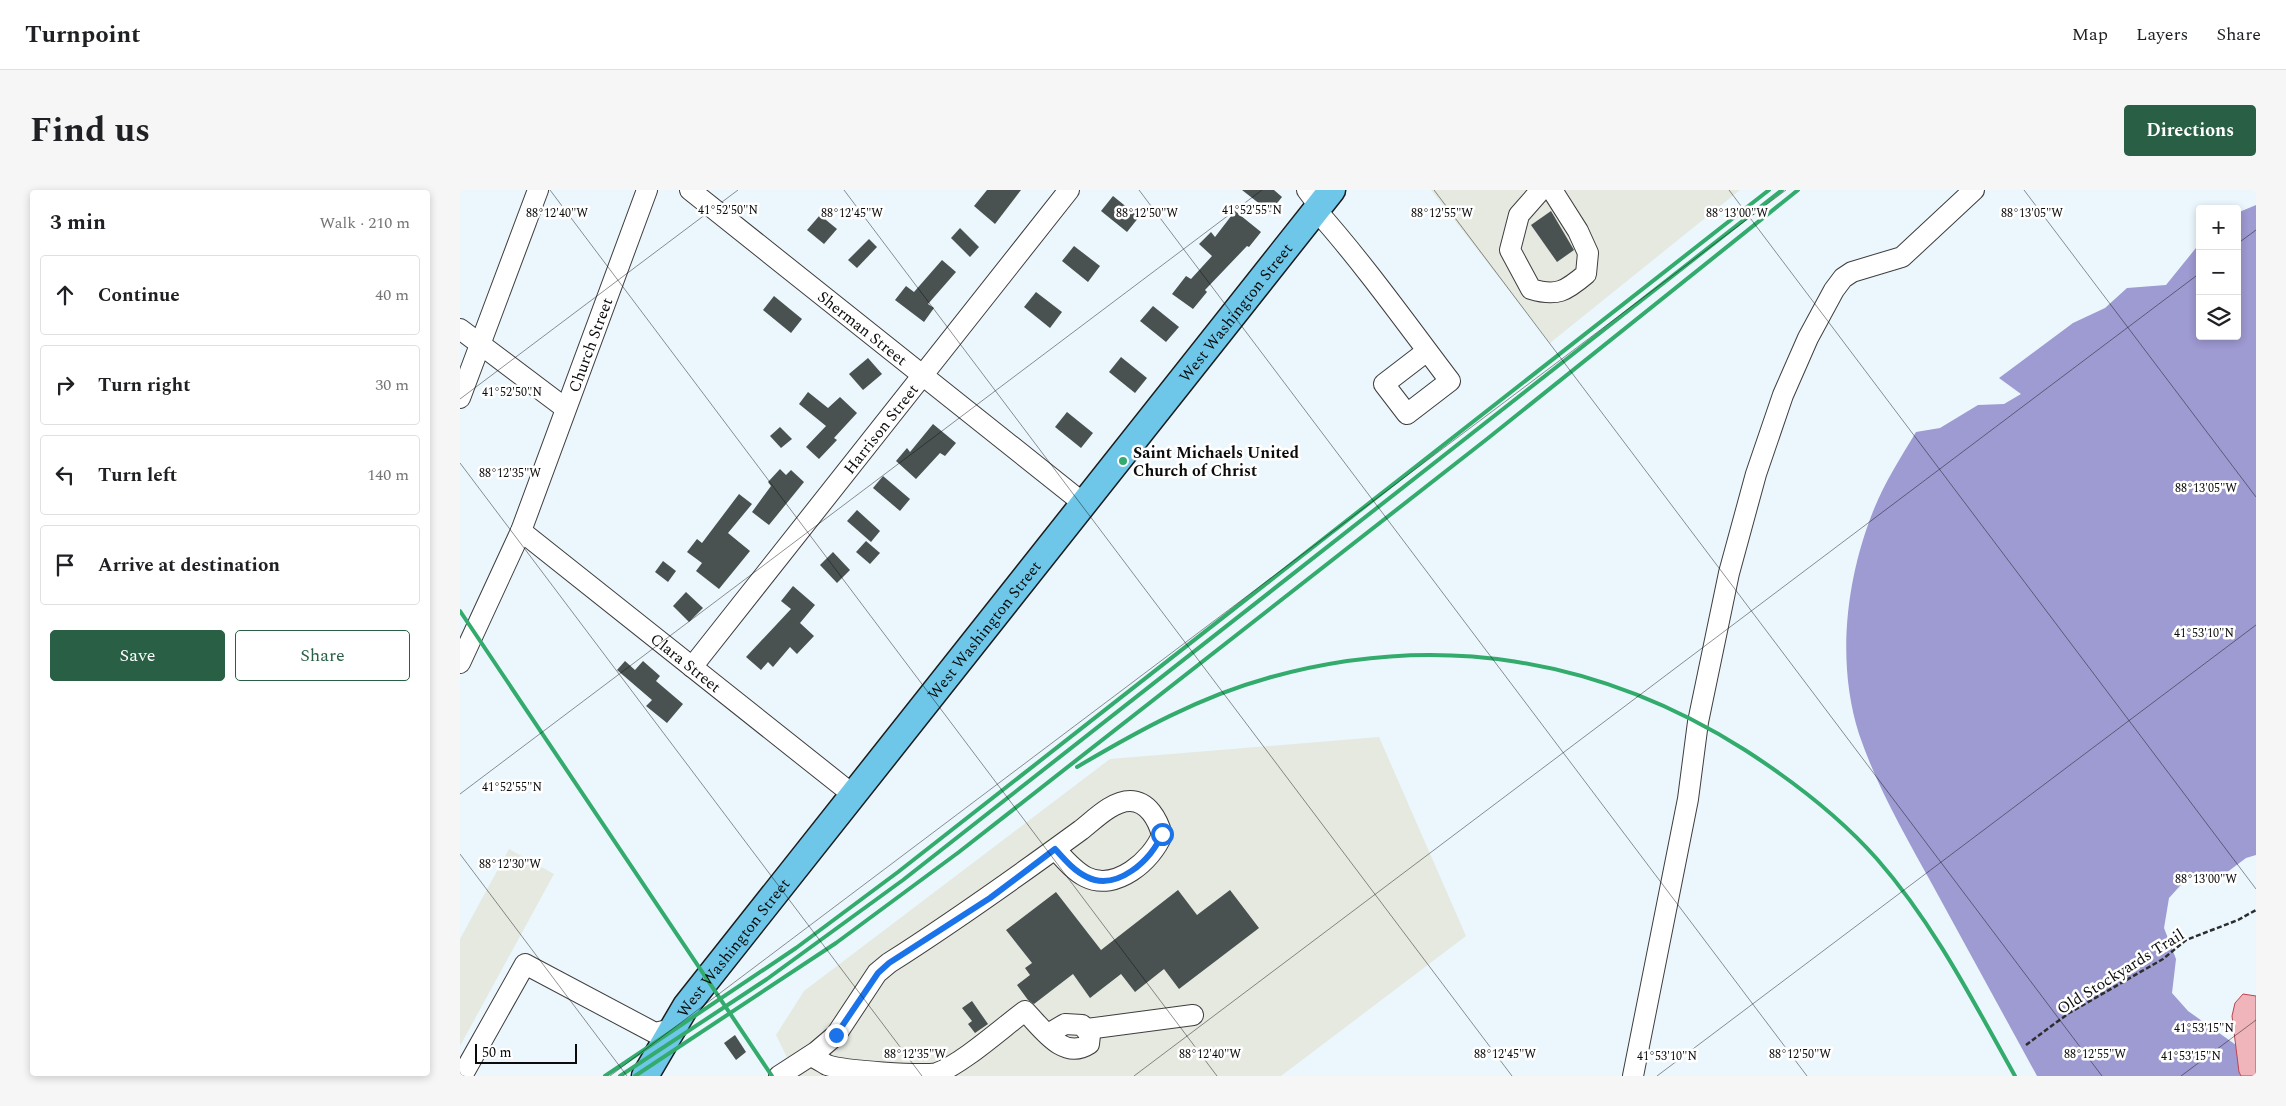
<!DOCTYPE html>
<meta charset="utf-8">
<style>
body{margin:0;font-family:Spectral,serif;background:#f6f6f6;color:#202124}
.controls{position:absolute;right:15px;top:15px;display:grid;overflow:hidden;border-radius:5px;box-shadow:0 2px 8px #0003}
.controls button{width:45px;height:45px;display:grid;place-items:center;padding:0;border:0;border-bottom:1px solid #e0e0e0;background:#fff;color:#202124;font:25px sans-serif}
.scale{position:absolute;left:15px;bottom:12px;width:102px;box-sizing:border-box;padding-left:5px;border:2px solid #0b0b0b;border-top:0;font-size:14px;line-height:18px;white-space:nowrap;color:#0b0b0b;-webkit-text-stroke:4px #fff;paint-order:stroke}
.stop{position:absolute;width:15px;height:15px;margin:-11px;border:4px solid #1a73e8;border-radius:50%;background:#fff}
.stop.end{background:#1a73e8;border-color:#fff;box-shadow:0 1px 5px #0008}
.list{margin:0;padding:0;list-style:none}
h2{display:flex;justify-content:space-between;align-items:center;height:65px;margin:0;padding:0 20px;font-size:21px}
h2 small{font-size:16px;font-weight:400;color:#757577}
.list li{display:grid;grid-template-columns:32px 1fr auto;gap:15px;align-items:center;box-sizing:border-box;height:80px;margin:0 10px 10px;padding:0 10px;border:1px solid #e0e0e0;border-radius:5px}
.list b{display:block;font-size:19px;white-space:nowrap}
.list em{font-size:16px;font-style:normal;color:#757577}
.actions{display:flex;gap:10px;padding:15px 20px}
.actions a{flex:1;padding:11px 0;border:1px solid #295f44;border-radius:5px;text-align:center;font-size:18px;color:#295f44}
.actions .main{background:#295f44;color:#fff}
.icon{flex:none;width:28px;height:28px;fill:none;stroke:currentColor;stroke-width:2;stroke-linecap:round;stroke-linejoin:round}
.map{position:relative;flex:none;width:1796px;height:886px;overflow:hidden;border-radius:5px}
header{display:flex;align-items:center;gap:30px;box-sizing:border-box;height:70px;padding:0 25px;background:#fff;border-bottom:1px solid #e0e0e0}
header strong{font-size:24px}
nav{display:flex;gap:28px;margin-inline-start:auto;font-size:18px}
.intro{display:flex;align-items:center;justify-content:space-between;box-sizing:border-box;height:120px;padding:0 30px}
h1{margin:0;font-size:35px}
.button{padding:12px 22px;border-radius:5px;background:#295f44;color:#fff;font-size:18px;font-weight:700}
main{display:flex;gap:30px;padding:0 30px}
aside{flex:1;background:#fff;border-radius:5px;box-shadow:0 2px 8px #0003}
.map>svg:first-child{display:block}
</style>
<header>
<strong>Turnpoint</strong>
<nav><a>Map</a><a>Layers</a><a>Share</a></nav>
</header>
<div class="intro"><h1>Find us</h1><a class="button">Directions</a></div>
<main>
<aside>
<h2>3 min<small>Walk · 210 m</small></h2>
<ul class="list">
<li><svg class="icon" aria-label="ahead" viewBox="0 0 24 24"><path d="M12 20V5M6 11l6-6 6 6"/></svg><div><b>Continue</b></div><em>40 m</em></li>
<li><svg class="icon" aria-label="right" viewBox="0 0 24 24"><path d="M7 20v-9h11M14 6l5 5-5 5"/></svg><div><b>Turn right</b></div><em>30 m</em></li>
<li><svg class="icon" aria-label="left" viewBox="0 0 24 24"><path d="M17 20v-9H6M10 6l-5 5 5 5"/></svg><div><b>Turn left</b></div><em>140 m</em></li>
<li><svg class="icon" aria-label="arrive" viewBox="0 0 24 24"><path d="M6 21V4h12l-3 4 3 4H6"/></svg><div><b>Arrive at destination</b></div></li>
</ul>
<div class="actions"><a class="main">Save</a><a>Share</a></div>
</aside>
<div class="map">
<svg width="1796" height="886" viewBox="0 0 1796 886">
<rect width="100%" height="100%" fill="#ebf7fd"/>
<g fill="#e5e9e0">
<path d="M971,0H1280L1090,153Z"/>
<path d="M919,547L1006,746L821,886H336L316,845L344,801L650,569Z"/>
<path d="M49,659L94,684L0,856V749Z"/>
</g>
<path fill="#9e9ad2" d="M1796,15V665L1786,668L1754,692L1729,686L1709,708L1704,738L1716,769L1712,803L1728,821L1776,855L1781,886H1577C1542,822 1507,758 1472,694C1445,645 1417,597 1399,544C1376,472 1386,388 1414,319C1425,292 1441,267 1456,242L1480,238L1518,215L1544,214L1561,204L1539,188L1613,133L1645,118L1667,98L1706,95L1740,53V146H1777V23Z"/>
<path fill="#efb5bb" stroke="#be444d" d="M1783,804L1796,806V886H1781L1779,882L1772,826L1775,813Z"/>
<g fill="#495251">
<path d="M527,0H561L535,34L514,16Z"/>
<path d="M782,0H814L822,7L810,22Z"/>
<path d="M653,6L679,27L667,42L641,21Z"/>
<path d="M775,21L801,42L789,57L787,56L745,100L747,102L733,119L712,104L726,86L731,89L752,66L739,54L751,42L755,47Z"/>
<path d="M1091,21L1114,60L1097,72L1071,35Z"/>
<path d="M360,25L377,39L364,54L347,40Z"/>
<path d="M500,38L519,57L510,67L491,48Z"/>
<path d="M409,49L417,57L397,78L388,70Z"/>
<path d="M614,56L640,76L628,92L602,71Z"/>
<path d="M482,70L496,82L468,114L474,118L464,132L435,110L446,96L454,102Z"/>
<path d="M576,102L602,122L590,138L564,117Z"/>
<path d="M314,106L342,129L331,143L303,120Z"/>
<path d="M693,116L719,137L706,152L680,131Z"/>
<path d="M661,167L687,188L675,203L649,182Z"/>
<path d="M408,168L422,184L403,200L389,184Z"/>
<path d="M348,202L368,218L380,207L397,223L374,248L377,250L359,269L346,257L366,236L339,214Z"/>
<path d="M607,222L633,243L621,258L595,237Z"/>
<path d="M473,234L496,253L485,266L480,263L456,289L436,271L447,258L450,262Z"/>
<path d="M320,237L332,249L321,258L310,246Z"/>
<path d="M320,279L326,285L331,280L344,292L309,335L292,322L311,296L308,292Z"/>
<path d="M423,286L450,309L440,321L413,298Z"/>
<path d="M279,304L292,314L268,343L290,361L259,399L236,381L242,373L227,362L237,349L242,353Z"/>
<path d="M397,320L420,341L411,352L387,331Z"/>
<path d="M406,351L420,363L410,374L396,362Z"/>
<path d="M373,362L390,380L377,393L360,375Z"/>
<path d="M203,371L216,381L208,392L195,382Z"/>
<path d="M333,396L355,415L340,433L354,446L337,464L330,457L313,477L308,472L301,480L286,467L331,419L321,411Z"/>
<path d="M226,402L243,418L229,432L213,416Z"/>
<path d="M165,471L175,480L183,471L200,486L196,491L223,514L207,533L186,516L192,510L157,480Z"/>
<path d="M718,700L737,725L770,700L799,738L719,799L704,779L675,802L661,784L630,808L613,784L574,814L568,810L557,795L570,785L565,778L572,773L546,740L596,702L641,760Z"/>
<path d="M512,811L528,834L515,843L508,834L512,831L502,818Z"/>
<path d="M275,845L286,862L276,870L264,853Z"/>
</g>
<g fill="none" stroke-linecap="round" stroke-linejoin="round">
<g stroke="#3e3e3e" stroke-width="22">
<g id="minor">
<path id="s1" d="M230,0L623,313"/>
<path d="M847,0L859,16"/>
<path d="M1081,0L1059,25L1050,60L1071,99C1097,107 1106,101 1126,84L1128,63L1118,41L1092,0"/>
<path d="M856,20C904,74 946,133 990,191L947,224L924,194L967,161"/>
<path d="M0,139L105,218"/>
<path d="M0,208L78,0"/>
<path id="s2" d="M61,341L392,604"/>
<path id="s3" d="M0,473L61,341L187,0"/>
<path id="s4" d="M232,477L609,0"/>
<path d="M627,839L733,825"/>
<path d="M351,866C356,868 362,872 367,875C384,881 461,886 477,883C502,874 542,838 565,821C582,838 603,871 629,854L630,845L622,835L605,834L588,844"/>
<path d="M2,886L65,774L195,843L212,839"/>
<path d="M319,886L356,862L376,845L417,783L429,773C495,731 558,686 621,640C634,630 652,611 670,611C688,611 698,630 702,645C692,670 656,702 626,687C614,681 604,669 595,659"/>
<path d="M1173,886L1228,609L1238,532L1269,383L1296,284L1323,205L1348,148L1374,100L1383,88L1392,82L1442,67L1514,0"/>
</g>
</g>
<g stroke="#1c1c1c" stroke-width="29">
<g id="major">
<path id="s5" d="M185,886L226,816L872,0"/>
</g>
</g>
<path stroke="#2d2d2d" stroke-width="2.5" stroke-dasharray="5 2.5" stroke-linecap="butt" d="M1566,855L1609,823L1703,769L1726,750L1778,730L1796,720"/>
<use href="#minor" stroke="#fff" stroke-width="20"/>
<use href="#major" stroke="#6ec7e9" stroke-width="26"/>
<g stroke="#33ab6c" stroke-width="4">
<path d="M0,421L312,886"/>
<path d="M617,577C678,541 739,507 808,488C976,441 1138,467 1285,560C1333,591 1379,626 1417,669C1474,734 1513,811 1555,886"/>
<path d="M145,886L336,758L438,682L1309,0"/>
<path d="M160,886L307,789L443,690L1322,0"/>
<path d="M175,886L376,753L499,662L1027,249L1338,0"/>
</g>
</g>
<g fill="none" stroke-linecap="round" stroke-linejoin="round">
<path stroke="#1a73e8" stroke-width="6" d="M376,845L418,783L429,773L530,708L595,659C604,669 614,681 627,687C656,702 692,670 702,644"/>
</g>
<path fill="none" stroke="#0b0b0b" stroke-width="1" stroke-opacity="0.45" d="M90,0L757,886M384,0L1052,886M679,0L1347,886M974,0L1642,886M1269,0L1796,699M1564,0L1796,307M1777,54L1796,40M0,209L278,0M0,273L462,886M0,604L802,0M0,664L167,886M150,886L1326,0M674,886L1740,83M1197,886L1796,435M1721,886L1796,830"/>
<circle fill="#33ab6c" stroke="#fff" stroke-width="2" cx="663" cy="271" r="5"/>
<g text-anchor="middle" stroke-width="5" stroke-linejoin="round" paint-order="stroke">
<g font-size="16" fill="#0b0b0b" stroke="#fff">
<text dy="6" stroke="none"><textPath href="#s5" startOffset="966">West Washington Street</textPath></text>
<text dy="6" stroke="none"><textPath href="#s1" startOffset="221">Sherman Street</textPath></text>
<text dy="6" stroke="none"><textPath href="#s3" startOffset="344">Church Street</textPath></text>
<text dy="6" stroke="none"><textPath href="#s4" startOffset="304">Harrison Street</textPath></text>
<text dy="6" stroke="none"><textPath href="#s5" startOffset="561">West Washington Street</textPath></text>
<text dy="6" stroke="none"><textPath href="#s2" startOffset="211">Clara Street</textPath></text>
<text dy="6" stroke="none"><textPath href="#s5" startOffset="156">West Washington Street</textPath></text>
<text transform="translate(1660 781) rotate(-32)" y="6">Old Stockyards Trail</text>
</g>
<g font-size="16" font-weight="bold" fill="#0b0b0b" stroke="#fff" text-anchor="start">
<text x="673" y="268">Saint Michaels United<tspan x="673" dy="18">Church of Christ</tspan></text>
</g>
</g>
<g font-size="12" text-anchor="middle" fill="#0b0b0b" stroke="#fff" stroke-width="5" stroke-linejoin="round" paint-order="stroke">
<text x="268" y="24">41°52'50"N</text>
<text x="792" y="24">41°52'55"N</text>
<text x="97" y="27">88°12'40"W</text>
<text x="392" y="27">88°12'45"W</text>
<text x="687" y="27">88°12'50"W</text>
<text x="982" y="27">88°12'55"W</text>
<text x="1277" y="27">88°13'00"W</text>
<text x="1572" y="27">88°13'05"W</text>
<text x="52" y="206">41°52'50"N</text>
<text x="50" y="287">88°12'35"W</text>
<text x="1746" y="302">88°13'05"W</text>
<text x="1744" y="447">41°53'10"N</text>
<text x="52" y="601">41°52'55"N</text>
<text x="50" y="678">88°12'30"W</text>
<text x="1746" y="693">88°13'00"W</text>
<text x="1744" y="842">41°53'15"N</text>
<text x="455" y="868">88°12'35"W</text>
<text x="750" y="868">88°12'40"W</text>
<text x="1045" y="868">88°12'45"W</text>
<text x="1340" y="868">88°12'50"W</text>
<text x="1635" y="868">88°12'55"W</text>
<text x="1207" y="870">41°53'10"N</text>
<text x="1731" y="870">41°53'15"N</text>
</g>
</svg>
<div class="controls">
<button>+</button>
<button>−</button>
<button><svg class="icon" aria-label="layers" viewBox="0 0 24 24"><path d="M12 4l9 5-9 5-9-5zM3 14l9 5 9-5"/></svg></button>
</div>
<div class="scale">50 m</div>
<div class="stop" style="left:702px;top:644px"></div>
<div class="stop end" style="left:376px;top:845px"></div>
</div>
</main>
